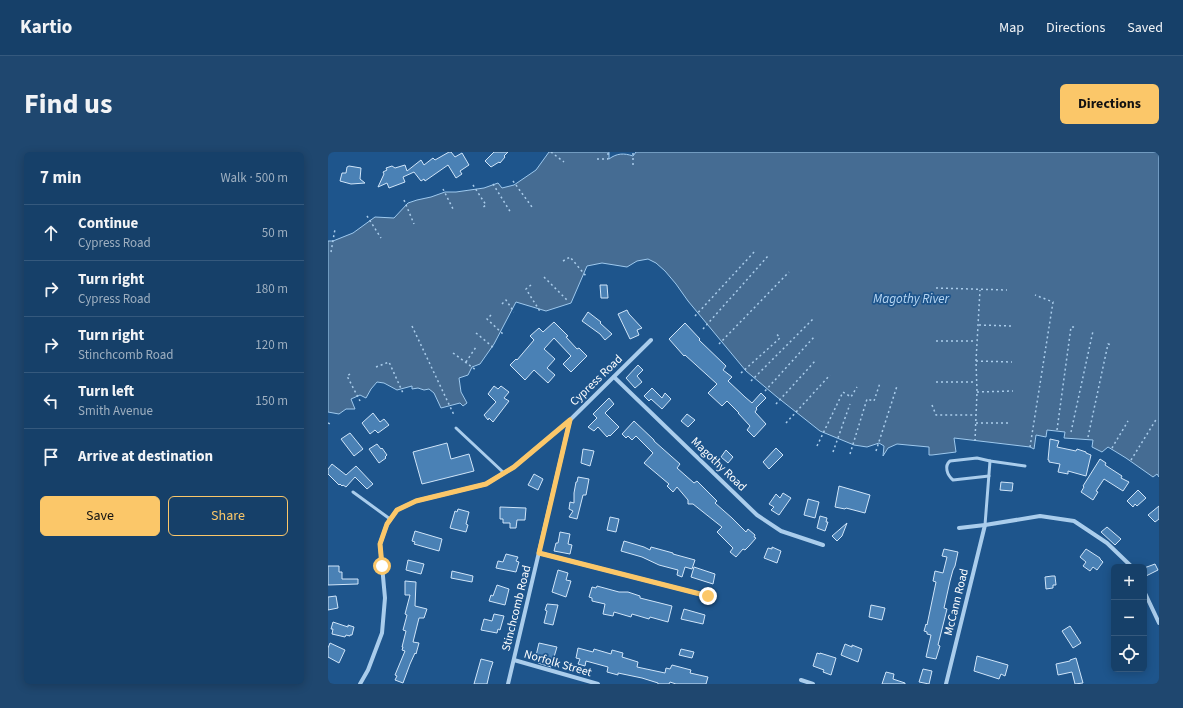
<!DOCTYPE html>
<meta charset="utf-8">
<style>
body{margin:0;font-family:"Source Sans 3",sans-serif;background:#1f476f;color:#f1f3f6}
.controls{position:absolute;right:12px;bottom:12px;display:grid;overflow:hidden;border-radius:6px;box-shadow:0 2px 10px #0003}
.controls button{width:36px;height:36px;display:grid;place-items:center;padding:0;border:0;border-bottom:1px solid #35597d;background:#164069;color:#f1f3f6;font:20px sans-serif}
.stop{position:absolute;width:12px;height:12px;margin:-9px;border:3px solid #fbc769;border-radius:50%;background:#fff}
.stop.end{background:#fbc769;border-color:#fff;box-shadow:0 1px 4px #0008}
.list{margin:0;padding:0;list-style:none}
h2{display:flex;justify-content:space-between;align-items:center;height:52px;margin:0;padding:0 16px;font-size:17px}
h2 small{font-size:13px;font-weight:400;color:#9eafc0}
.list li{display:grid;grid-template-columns:26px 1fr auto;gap:12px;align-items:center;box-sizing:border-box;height:56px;padding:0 16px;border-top:1px solid #35597d}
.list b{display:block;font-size:15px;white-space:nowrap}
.list p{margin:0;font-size:13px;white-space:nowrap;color:#9eafc0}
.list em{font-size:13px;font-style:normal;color:#9eafc0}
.actions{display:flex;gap:8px;padding:12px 16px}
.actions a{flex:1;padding:9px 0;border:1px solid #fbc769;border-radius:6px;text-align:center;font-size:14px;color:#fbc769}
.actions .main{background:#fbc769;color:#111}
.icon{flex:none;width:22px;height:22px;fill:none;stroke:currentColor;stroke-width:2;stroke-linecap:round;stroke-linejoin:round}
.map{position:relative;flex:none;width:831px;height:532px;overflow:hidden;border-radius:6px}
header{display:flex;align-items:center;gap:24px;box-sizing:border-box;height:56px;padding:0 20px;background:#164069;border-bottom:1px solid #35597d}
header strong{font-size:19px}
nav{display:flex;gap:22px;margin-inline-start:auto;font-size:14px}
.intro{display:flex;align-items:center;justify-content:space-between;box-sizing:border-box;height:96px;padding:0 24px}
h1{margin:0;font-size:28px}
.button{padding:10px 18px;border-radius:6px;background:#fbc769;color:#111;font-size:14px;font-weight:700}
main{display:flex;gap:24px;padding:0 24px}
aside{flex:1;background:#164069;border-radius:6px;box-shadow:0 2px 10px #0003}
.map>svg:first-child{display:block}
</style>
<header>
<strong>Kartio</strong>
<nav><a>Map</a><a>Directions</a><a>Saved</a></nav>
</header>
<div class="intro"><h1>Find us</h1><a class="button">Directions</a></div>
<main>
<aside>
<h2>7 min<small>Walk · 500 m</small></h2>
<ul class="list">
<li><svg class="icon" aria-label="ahead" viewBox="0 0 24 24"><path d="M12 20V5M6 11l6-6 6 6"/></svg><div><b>Continue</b><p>Cypress Road</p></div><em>50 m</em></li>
<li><svg class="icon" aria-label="right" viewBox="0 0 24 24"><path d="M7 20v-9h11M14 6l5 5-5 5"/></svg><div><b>Turn right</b><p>Cypress Road</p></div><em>180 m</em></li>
<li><svg class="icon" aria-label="right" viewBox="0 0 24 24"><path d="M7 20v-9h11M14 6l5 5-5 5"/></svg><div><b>Turn right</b><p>Stinchcomb Road</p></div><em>120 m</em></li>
<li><svg class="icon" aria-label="left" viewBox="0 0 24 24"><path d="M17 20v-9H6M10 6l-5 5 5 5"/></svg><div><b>Turn left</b><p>Smith Avenue</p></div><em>150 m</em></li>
<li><svg class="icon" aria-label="arrive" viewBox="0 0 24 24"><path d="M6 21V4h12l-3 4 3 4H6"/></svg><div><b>Arrive at destination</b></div></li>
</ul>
<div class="actions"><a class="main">Save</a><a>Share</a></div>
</aside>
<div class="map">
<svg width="831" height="532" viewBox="0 0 831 532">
<rect width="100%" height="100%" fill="#1e558c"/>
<path fill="#456c93" stroke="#9ec9ee" d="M221,0H281V7C289,1 296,1 305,4L308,0H831V325L829,322L825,325L798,306L780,295L774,300L764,295L765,288L736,286L737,280L719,278L718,285L708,283L706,297L702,295L626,286L628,300L604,303H601V295L569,292L560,296L555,304L556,294L551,291L539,295L526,293L492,279L449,245L418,219L360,149L348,132L337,119L328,111L320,107L309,109L299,115L274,111L259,114L243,151L218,159L188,150L166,192L152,212L144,215L140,223L131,226L133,240L139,251L135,254L132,251L113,256L106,241L101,237L96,238L90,236L84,237V234L69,238L56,231L49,230L43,237L38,246L32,243L23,247L27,257H18L11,262L0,260V89H5L25,81L47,65L66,66L80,51L89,48L103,45L117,40H128L156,36L170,31L174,36L186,33L208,18Z"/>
<g fill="#4a81b5" stroke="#d0e5f9">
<path d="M121,0H123L127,5L134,1L141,13L132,19L134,22L128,26L120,13L97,29L96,27L93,29L86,20L75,25L77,30L61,36L59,31L50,35L56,22L55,20L59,18L58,16L64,14L67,16L77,13L79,19L93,8L96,13L105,6L107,8Z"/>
<path d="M166,0H180L176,4L177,5L172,11L171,10L163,15L157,9Z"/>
<path d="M21,14L33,16L32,27L37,31L23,32L12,29L14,21H18L19,15Z"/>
<path d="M272,133H279L280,146H273Z"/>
<path d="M299,158L301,162L314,176L309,178L311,183L302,187L290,162Z"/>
<path d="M260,160L273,170L272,171L284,182L277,188L272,182L254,169Z"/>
<path d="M226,170L240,184L238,185L249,197L251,196L259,204L243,220L235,212L243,204L226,186L216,197L227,207L219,216L227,223L220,231L206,218L197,228L182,213L188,207L189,208L206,188L202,184L211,176L215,180Z"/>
<path d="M357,171L372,187L371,188L398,214L395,218L404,225L400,229L417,245L424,251L433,241L438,246L428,256L429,257L427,260L438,272L426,285L419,278L422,274L410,261H411L399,249L394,254L380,241L389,232L357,203L356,204L341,187Z"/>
<path d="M310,213L315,218L309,224L314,230L307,236L298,226Z"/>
<path d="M166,234L170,237L173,234L181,240L176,246L181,249L165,270L161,266L160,268L156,263L168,250L160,242Z"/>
<path d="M324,236L334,246L337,241L343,247L334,257L323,247L321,249L316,244Z"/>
<path d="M281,246L286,252L277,261L291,275L282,284L281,283L279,285L270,275L266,279L260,275L269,266L265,262Z"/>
<path d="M45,261L52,270L56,267L61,273L50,281L47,278L42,282L34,271Z"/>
<path d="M359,262L367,268L360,275L353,269Z"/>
<path d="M306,269L326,288V289L352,312L349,316L366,331L369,329L389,349L387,351L404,366L418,380L420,377L427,383L426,385L428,386L421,394L417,398L415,397L408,405L402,400L405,396L389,380L394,375L365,352H360V348L349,335L345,340L339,334L341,332L316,311L325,301L308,284L304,288L300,284L298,286L294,282Z"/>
<path d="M22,281L35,297L26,304L13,287Z"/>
<path d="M722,287L731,289L729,295L748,299L749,297L758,300V301L763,303L758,324L740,319V322L730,320L732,312L721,310V308H720Z"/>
<path d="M119,291L123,307L141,302L146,319L94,332L85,300Z"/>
<path d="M49,292L53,297L54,296L59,303L57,305L58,306L51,311L41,297Z"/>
<path d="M448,296L455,303L441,317L435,310Z"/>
<path d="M255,297L266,299L262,314L253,311Z"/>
<path d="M398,298L405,305L400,311L393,305Z"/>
<path d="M772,307L778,311L777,313L794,324L793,326L801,330L795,339L776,327L768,339L770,340L765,348L753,340L756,335L755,334Z"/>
<path d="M4,312L18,323L28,314L45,332L39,337L27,325L18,335L15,333L14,334L12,332L11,333L0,322V317Z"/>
<path d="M206,322L215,327L210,338L200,333Z"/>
<path d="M250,325L261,327L258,343H255L249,367L241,365L245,359L241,357L242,350L246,351V341L248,330H249Z"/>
<path d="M673,330L685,331L684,339L672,338Z"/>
<path d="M511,334L542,343L537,361L518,356L517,357L507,355Z"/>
<path d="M810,338L818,346L809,354L807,352L805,355L799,349Z"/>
<path d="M455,341L463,346L451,363L443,358L446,355L441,352L448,342L452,346Z"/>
<path d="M480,347L491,350L487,366L476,363Z"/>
<path d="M831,354V367L827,370L820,363Z"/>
<path d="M172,355L198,356L197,368H189L188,376H182V371H175V367H172Z"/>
<path d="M130,357L141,360L138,372L140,373L138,380L122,376L127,359L129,360Z"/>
<path d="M492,364L499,366L498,370H500L497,379L489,376Z"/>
<path d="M282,365L291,367L288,380L279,378Z"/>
<path d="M519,371L514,384L509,389L504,384Z"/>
<path d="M779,375L793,387L787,393L773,380Z"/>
<path d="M87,379L114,387L111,399L86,392L87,390L84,389Z"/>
<path d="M232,380L242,382L240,392L244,393L242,402L226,399L228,391H230Z"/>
<path d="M296,389L316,395L322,398L323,395L345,401V402L367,408L364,417L357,415L354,425L349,423L350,418L331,413L314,405L293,399Z"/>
<path d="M444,395L453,399L449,411L436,406L440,396L444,397Z"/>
<path d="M616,397L630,400L627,414L625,418L622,429L616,456L619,457L610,493L612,494L608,507L598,505L603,483L599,482V480L596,479L598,472L599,473L608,430L605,429L607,419L615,421L619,405L614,404Z"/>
<path d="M758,397L772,406V407L775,410L769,418L765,415L762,419L755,414L758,410L752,405Z"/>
<path d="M178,402L190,405L188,409L191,410L188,420L168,416L170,409L175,410Z"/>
<path d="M80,408L96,412L93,422L78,418Z"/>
<path d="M827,412L830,418L816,425V416Z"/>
<path d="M0,414H11V420H14V427H30V432L0,433Z"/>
<path d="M366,415L387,422L385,432L363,425Z"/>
<path d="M230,418L240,421L238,428L243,429L238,445L224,440Z"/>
<path d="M124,419L145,424L144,430L123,426Z"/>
<path d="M724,424H727L728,433H725V436L718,437L717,425Z"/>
<path d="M77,429L88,430L87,454L99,457L96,466H91L85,490L91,491L88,502L87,501L82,512L75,531L67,528L69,524L67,523L77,499L74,498L75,495H74L78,479L75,478L79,463L77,462L82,443H77Z"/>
<path d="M169,433L181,437L177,453L161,449L163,443L165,444Z"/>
<path d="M269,434L291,440H300L312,444V446L344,454L340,470L322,465L321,467L304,462L303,465L286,460L285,464L275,462L277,452L264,449V446L261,445L264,435L268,436Z"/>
<path d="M8,444L10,456L0,458V445Z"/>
<path d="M219,452L230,453L225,473L216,471L219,459L217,458Z"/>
<path d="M543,453L557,456L554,468L541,465Z"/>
<path d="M356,457L377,463L375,472L353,467Z"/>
<path d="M166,462L176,464L172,478L170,477L169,481L153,478L156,467L164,469Z"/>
<path d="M5,470L20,475V473L26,475L24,483H22V484L18,483L17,485L4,482L5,477H3Z"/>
<path d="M742,474L753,491L745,496L734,479Z"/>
<path d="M2,491L17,498L11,511L0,505V496Z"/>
<path d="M211,491L229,495L223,515L210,511L211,509L207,508Z"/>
<path d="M517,492L524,495V493L534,497L530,510L513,503Z"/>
<path d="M250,496L265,500L266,497L283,502L284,498L295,501L294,505L310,510L309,515L337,521L338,516L342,517L344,513L363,518L362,521L380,525L378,532H348L342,530L341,532H330V531L314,526L290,521V523L279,520L280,515L258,509L257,514L250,512L252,507L248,506Z"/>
<path d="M353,497L366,500L364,506L351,503Z"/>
<path d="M489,501L492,502V501L508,506L503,523L495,520L496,518L485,514Z"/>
<path d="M649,504L680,513L677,524L673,522L671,527L646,519Z"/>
<path d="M748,506L755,531L747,532L744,520L730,523L728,512L742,509V508Z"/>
<path d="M153,507L165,510L162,519L159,532H146Z"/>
<path d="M595,517L604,519L601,532L591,530Z"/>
<path d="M558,520L566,522L565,527L577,531V532H554Z"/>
</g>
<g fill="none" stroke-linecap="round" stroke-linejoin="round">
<g stroke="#aacdec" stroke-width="1.5" stroke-dasharray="2 3" stroke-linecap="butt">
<path d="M223,0L236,10"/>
<path d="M305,1V14"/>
<path d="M269,7H280V1"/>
<path d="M185,29L204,55"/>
<path d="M165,32L183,61"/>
<path d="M145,33L158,53L154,56"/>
<path d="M115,37L126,59"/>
<path d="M76,48L86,72"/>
<path d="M39,64L53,86"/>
<path d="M3,100L7,77"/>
<path d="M235,109L242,105L258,124"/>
<path d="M216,125L239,148"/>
<path d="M203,133L198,137L213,161"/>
<path d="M608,136L679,138"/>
<path d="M174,152L178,148L186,160"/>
<path d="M163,163L159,167L175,182"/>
<path d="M367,164L428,98"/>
<path d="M651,173L685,174"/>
<path d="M84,174L126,263"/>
<path d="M375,177L440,104"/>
<path d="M148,181L166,196"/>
<path d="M608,189H648"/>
<path d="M391,192L461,120"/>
<path d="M125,201L148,218"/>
<path d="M648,209L684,210"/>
<path d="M138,210L148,195"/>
<path d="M48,215L61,210L75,241"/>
<path d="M413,221L452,186L448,181"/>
<path d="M22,222L19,224L32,249"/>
<path d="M423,229L485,167"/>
<path d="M608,230H648"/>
<path d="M437,239L486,185"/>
<path d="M649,240L685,239"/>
<path d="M448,252L488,208"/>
<path d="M604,253L608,263H648"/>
<path d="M0,271L2,272"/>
<path d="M458,271L502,223"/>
<path d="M648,271H681"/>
<path d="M729,278L743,175H747"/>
<path d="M743,280L765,179"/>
<path d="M760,285L780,192L784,193"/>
<path d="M647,289L649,240L648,209L652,138"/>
<path d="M489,294L515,240L523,245L529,235"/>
<path d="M702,295L725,150L707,143"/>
<path d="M784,296L800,269"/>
<path d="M548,299L569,234"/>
<path d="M505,300L522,252"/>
<path d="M522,302L539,247L546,249L552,231"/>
<path d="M803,308L829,266"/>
</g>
<g stroke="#aacdec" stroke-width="3">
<path d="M128,276L176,321"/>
<path d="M661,324L625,328C619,323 616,314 622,309L649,306L662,309"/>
<path d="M25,340L62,367"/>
<path d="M657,373L662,309L697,314"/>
</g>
<g stroke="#aacdec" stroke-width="4">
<path d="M286,225L429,363L453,379L495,393"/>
<path d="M631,376L657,373L712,364L746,369L779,391L804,415"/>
<path d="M211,401L380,444"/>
<path d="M816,439L831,471"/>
<path d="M186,508L270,532"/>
<path d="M473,528L485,532"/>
<path d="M32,532L40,518L54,481L57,446L52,392L59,372L69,358L88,349L158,332L186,315L242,268L323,188"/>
<path d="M180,532L242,268"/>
<path d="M618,532L657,373"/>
</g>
</g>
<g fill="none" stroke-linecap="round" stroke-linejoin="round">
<path stroke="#fbc769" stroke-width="5" d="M54,414L52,392L59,372L69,358L88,349L158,332L186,315L242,268L211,401L380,444"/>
</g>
<g text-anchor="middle" stroke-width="3.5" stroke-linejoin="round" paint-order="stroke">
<g font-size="12" fill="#fff" stroke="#1e558c">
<text transform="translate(268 228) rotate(-44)" y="4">Cypress Road</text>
<text transform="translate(391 312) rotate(44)" y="4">Magothy Road</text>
<text transform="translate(628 450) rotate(-76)" y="4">McCann Road</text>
<text transform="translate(188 456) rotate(-76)" y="4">Stinchcomb Road</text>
<text transform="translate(230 511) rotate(16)" y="4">Norfolk Street</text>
</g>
<g font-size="13" font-style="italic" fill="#b6d6f3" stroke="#1e558c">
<text x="583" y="151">Magothy River</text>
</g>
</g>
</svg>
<div class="controls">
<button>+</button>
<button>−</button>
<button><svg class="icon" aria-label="locate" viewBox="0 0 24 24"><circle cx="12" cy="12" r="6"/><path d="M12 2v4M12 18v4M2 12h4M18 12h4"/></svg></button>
</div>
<div class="stop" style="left:54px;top:414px"></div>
<div class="stop end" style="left:380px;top:444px"></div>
</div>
</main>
